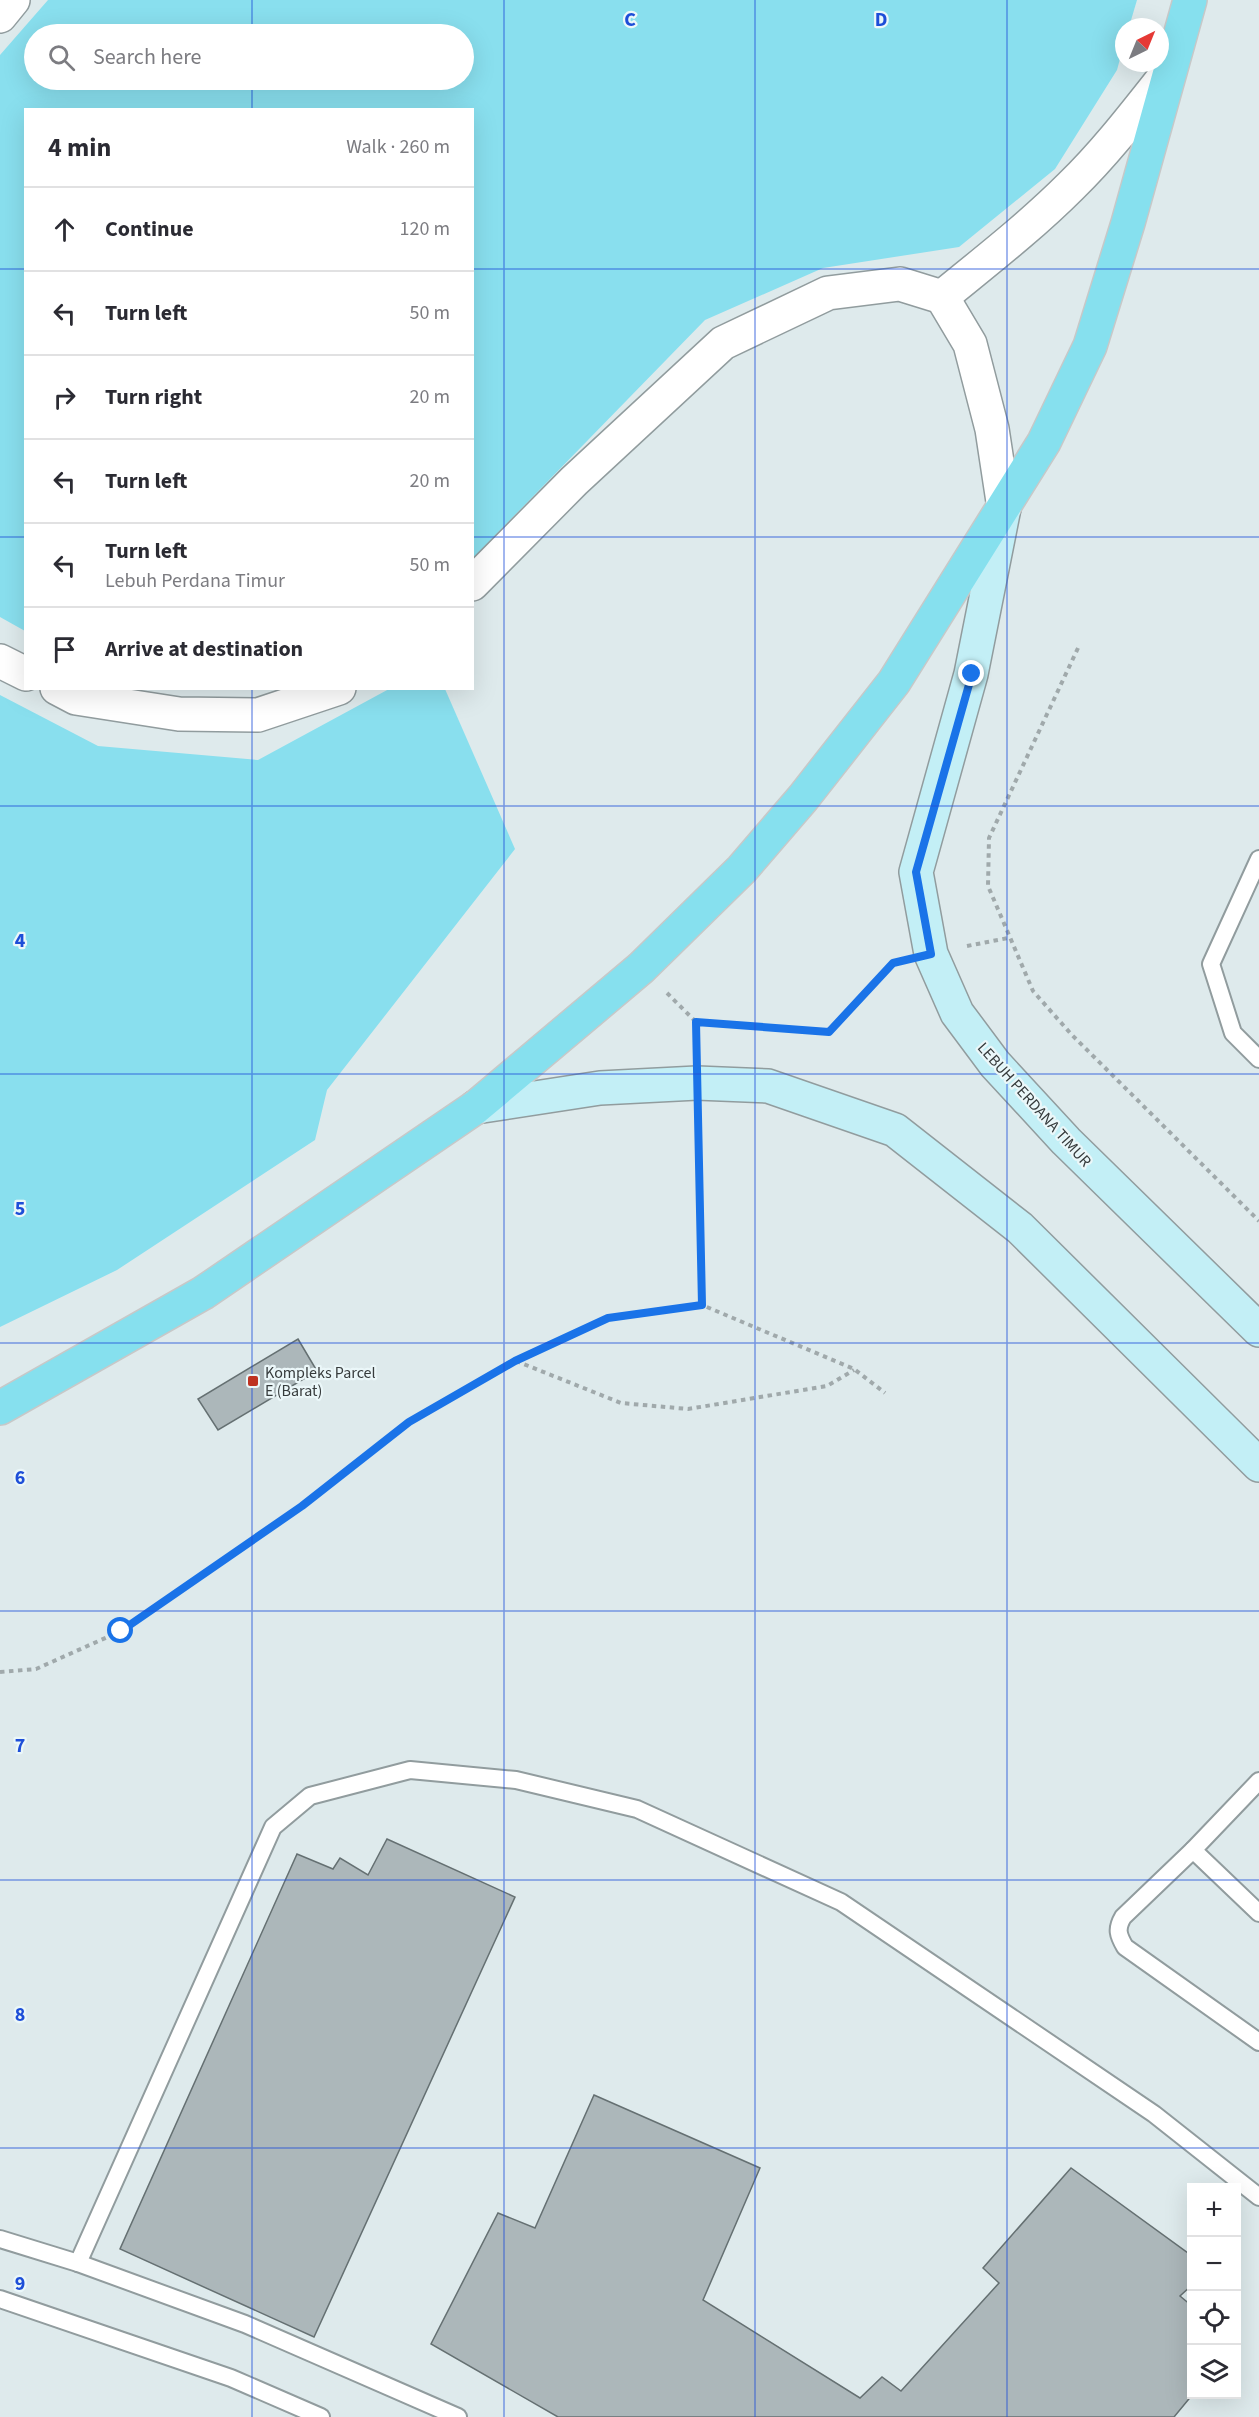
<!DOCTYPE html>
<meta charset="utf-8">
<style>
body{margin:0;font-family:"Source Sans 3",sans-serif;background:#f2f2f3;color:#2b2b33}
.controls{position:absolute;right:18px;bottom:18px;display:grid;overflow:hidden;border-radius:0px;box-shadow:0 6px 24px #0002}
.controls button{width:54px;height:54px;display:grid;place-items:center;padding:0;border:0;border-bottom:2px solid #e1e1e2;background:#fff;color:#2b2b33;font:30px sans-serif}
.compass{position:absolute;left:1115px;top:18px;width:54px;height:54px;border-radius:50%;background:#fff;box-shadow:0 6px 24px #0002;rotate:43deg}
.stop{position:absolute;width:18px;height:18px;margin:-14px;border:4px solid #1a73e8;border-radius:50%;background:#fff}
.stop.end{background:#1a73e8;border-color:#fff;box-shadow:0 2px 6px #0008}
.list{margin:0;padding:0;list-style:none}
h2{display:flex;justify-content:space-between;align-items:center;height:78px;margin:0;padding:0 24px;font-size:26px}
h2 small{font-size:20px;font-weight:400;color:#7c7c81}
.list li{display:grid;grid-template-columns:39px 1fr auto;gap:18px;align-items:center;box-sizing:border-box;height:84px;padding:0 24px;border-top:2px solid #e1e1e2}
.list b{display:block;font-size:22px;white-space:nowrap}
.list p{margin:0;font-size:20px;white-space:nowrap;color:#7c7c81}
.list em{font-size:20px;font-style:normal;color:#7c7c81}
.icon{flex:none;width:33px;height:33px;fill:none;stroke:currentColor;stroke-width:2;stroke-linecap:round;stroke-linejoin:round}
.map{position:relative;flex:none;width:1259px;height:2417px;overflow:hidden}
.search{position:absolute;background:#fff;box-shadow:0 6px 24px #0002;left:24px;top:24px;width:450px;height:66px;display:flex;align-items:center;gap:15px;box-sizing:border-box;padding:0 21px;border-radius:33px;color:#7c7c81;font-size:22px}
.panel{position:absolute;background:#fff;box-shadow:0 6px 24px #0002;left:24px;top:108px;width:450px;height:582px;border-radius:0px}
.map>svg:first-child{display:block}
</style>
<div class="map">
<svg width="1259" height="2417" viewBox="0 0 1259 2417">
<rect width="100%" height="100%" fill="#deeaec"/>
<g fill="#89dfee" fill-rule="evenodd">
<path d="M48,0H1137L1129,27H1124V44L1117,70L1055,169L959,247L823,268L705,320L473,558L472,110H26L25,631L0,617V55ZM34,34H464V80H34Z"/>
<path d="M389,689H445L515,849L327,1090L315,1140L117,1270L0,1327V695L98,746L258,760Z"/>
</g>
<g fill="#acb7ba" stroke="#657072" stroke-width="1.5">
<path d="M298,1339L317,1371L218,1430L198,1399Z"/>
<path d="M387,1839L515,1897L314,2337L120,2249L297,1854L333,1869L340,1858L368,1875Z"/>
<path d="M594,2095L760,2168L703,2300L860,2398L882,2377L901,2391L999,2283L983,2268L1071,2168L1192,2256V2285L1180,2296L1192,2306L1193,2394L1174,2417H558L431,2344L498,2213L535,2228Z"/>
</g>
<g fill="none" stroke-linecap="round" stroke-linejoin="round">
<g stroke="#919c9e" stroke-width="20">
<g id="lane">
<path d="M1259,859L1211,964L1233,1033L1259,1059"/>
<path d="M1259,1781L1193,1850L1123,1917C1116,1929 1118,1935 1125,1947L1259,2042"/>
<path d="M1193,1850L1259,1913"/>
<path d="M0,2239L78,2263L245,2324L458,2417"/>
<path d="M78,2263L273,1827L310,1796L410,1770L516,1780L637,1809L841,1902L1154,2114L1259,2197"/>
<path d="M0,2299L231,2378L321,2417"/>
</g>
</g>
<g stroke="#919c9e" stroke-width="36">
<g id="street">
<path d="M0,16L13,0"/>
<path d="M942,297C986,261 1031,226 1071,186C1107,151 1138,110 1169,71"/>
<path d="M472,584L574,481L723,343L828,293L900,284L942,297L970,344L992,429L1004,508"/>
<path d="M0,661L26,674"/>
<path d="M57,688L76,698L179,714L258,715L339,688"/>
</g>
</g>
<g stroke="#919c9e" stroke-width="36">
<g id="secondary">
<path d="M1004,508L971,674L916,872L931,954L957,1013L995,1064L1066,1141L1259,1330"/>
<path d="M476,1107L600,1088L697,1083L768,1086L895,1130L1020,1228L1259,1465"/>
</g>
</g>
<g stroke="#c7c8c8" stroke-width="36">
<path id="primary" d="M0,1408L203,1293L476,1107L641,968L742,869L803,798L894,682L1044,442L1090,346L1128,223L1190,0"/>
</g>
<g stroke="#a0a9ab" stroke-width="4" stroke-dasharray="4.5 4.5" stroke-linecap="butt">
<path d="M1078,648L989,838L988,886L1033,991L1071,1034L1259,1221"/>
<path d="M967,946L1008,938"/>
<path d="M667,993L696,1022V1049"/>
<path d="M696,1022L829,1032L895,962"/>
<path d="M698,1119L702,1305"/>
<path d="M516,1361L621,1403L688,1409L827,1386L854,1370"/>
<path d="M0,1672L36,1669L121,1631L302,1506L409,1423L515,1361L608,1318L702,1305L854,1369L885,1393"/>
</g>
<use href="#lane" stroke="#fff" stroke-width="16"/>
<use href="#street" stroke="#fff" stroke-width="33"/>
<use href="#secondary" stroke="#c3eff6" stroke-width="33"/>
<use href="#primary" stroke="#86e0ee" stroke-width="33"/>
</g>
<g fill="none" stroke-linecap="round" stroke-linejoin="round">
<path stroke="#1a73e8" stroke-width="8" d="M121,1631L302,1506L409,1422L515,1361L608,1318L702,1305L696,1022L829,1032L893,963L931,954L916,872L972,674"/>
</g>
<path fill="none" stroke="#1d4ed8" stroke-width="1.5" stroke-opacity="0.55" d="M252,0V34M504,0V2417M755,0V2417M1007,0V2417M252,80V110M0,269H26M472,269H1259M0,537H26M472,537H1259M252,688V2417M0,806H1259M0,1074H1259M0,1343H1259M0,1611H1259M0,1880H1259M0,2148H1259"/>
<rect fill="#be3221" stroke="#ebf7f9" stroke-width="2" x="247" y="1375" width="12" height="12" rx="3"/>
<g text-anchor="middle" stroke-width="4.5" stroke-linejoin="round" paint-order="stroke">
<g font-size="16" fill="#363b3c" stroke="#ebf7f9">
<text transform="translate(1035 1104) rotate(48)" y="6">LEBUH PERDANA TIMUR</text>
</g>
<g font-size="16" fill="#363b3c" stroke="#ebf7f9" text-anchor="start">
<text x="265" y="1378">Kompleks Parcel<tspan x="265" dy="18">E (Barat)</tspan></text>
</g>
</g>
<g font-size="20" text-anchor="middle" font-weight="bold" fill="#1d4ed8" stroke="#ebf7f9" stroke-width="4.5" stroke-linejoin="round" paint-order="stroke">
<text x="630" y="26">C</text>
<text x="881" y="26">D</text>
<text x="20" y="947">4</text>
<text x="20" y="1215">5</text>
<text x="20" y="1484">6</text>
<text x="20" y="1752">7</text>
<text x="20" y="2021">8</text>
<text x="20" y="2290">9</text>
</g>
</svg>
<div class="controls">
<button>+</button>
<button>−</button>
<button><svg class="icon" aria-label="locate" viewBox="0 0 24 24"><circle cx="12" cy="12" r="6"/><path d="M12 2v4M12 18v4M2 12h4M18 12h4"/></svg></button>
<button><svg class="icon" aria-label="layers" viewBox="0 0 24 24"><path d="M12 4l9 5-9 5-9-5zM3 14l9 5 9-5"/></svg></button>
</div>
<svg class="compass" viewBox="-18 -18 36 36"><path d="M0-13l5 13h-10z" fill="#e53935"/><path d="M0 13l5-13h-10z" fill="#7c7c81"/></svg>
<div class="stop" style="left:121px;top:1631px"></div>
<div class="stop end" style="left:972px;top:674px"></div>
<div class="search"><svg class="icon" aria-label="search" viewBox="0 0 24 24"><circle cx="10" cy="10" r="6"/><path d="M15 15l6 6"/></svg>Search here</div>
<section class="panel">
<h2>4 min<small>Walk · 260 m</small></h2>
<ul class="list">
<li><svg class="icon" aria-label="ahead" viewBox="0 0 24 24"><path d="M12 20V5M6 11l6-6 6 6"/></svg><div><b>Continue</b></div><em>120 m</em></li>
<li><svg class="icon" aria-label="left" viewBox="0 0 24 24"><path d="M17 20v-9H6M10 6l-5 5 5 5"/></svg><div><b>Turn left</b></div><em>50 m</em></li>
<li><svg class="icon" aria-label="right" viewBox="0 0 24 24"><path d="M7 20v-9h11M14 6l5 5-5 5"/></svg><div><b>Turn right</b></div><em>20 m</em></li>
<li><svg class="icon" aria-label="left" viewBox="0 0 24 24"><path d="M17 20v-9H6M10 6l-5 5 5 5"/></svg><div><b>Turn left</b></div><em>20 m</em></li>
<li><svg class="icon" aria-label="left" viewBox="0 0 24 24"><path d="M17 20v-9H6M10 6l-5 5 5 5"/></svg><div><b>Turn left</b><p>Lebuh Perdana Timur</p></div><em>50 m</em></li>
<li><svg class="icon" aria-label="arrive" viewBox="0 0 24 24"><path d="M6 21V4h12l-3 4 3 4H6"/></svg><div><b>Arrive at destination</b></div></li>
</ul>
</section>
</div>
